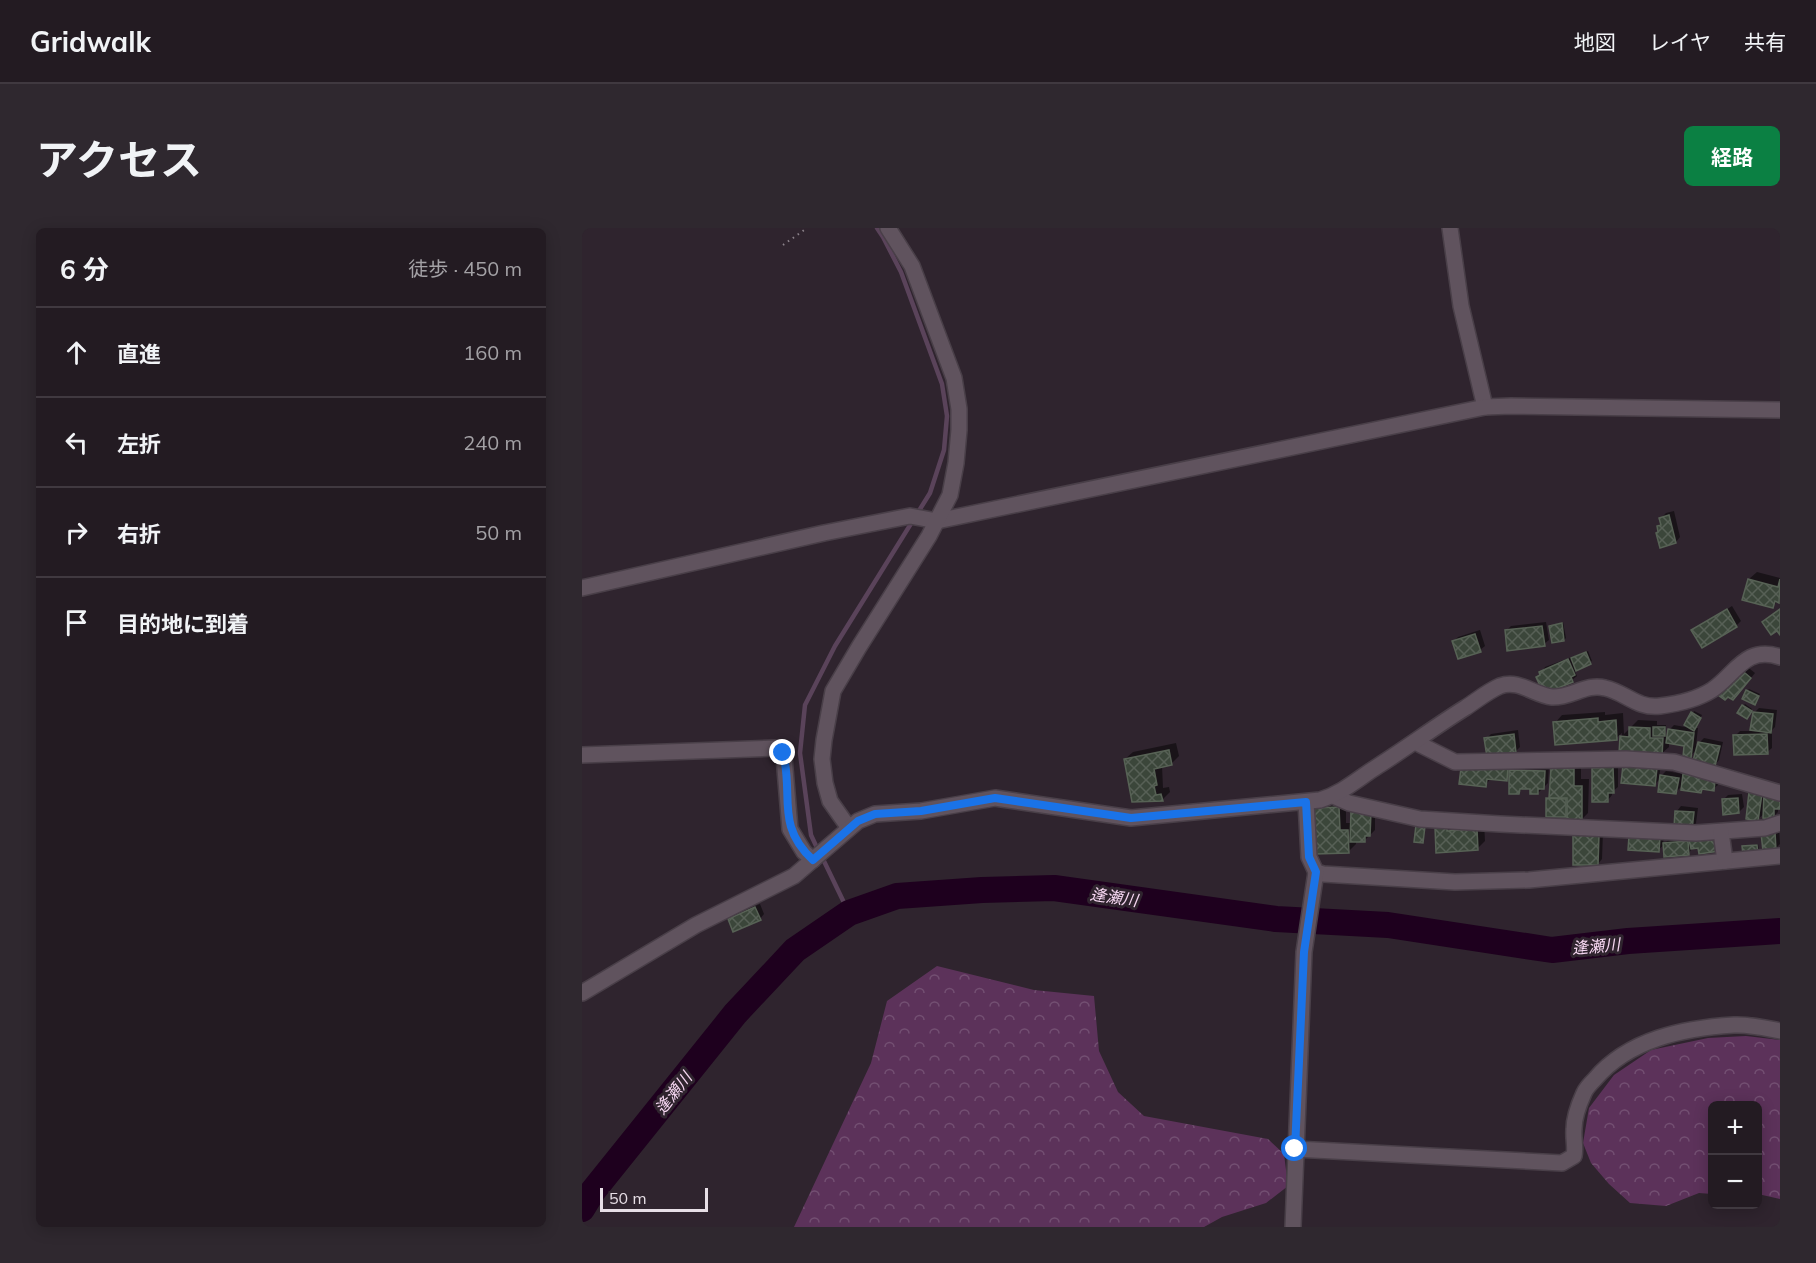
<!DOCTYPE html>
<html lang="ja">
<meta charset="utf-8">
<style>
body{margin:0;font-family:Mulish,"Noto Sans JP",sans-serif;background:#2f282f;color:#f1f3f6}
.controls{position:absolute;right:18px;bottom:18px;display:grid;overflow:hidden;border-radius:9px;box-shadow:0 3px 15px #0003}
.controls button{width:54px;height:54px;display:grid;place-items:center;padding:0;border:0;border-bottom:2px solid #403940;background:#231b22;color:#f1f3f6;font:30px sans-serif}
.scale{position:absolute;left:18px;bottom:15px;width:108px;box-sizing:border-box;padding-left:6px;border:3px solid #e7dfe6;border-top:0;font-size:16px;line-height:21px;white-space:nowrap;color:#e7dfe6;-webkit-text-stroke:4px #2f242e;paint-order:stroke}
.stop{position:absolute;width:18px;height:18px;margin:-14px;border:4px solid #1a73e8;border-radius:50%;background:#fff}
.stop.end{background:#1a73e8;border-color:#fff;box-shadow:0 2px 6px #0008}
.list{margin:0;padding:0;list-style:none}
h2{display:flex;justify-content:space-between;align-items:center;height:78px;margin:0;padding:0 24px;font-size:26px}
h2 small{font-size:20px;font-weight:400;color:#a3a1a5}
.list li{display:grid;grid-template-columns:39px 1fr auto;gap:18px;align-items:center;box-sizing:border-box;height:90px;padding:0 24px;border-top:2px solid #403940}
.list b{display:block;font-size:22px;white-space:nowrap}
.list em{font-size:20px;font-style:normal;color:#a3a1a5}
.icon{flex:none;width:33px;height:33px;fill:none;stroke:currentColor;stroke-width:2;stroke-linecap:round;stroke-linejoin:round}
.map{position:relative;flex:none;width:1198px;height:999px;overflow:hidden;border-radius:9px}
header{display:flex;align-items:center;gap:36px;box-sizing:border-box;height:84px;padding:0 30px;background:#231b22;border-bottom:2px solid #403940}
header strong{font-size:28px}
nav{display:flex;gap:33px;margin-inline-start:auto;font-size:21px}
.intro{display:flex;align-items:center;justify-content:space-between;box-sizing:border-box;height:144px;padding:0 36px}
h1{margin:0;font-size:42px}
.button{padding:15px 27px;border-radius:9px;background:#0b8043;color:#fff;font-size:21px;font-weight:700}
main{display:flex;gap:36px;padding:0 36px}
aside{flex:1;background:#231b22;border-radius:9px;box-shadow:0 3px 15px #0003}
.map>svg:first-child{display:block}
</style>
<header>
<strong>Gridwalk</strong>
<nav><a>地図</a><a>レイヤ</a><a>共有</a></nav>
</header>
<div class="intro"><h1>アクセス</h1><a class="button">経路</a></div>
<main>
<aside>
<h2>6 分<small>徒歩 · 450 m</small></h2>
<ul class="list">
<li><svg class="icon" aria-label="ahead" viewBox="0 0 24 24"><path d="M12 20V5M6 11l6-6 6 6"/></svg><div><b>直進</b></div><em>160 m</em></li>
<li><svg class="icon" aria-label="left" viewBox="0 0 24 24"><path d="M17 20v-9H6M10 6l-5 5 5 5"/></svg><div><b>左折</b></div><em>240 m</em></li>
<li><svg class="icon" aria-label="right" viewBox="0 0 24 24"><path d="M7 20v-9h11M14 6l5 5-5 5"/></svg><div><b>右折</b></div><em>50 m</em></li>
<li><svg class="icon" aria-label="arrive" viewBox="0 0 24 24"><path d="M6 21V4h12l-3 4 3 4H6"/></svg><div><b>目的地に到着</b></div></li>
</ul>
</aside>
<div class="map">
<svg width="1198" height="999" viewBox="0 0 1198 999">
<defs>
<pattern id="forest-crowns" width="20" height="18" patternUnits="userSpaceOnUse" patternTransform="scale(1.5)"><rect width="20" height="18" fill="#5c325a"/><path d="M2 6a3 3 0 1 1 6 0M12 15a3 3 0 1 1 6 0" fill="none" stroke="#734f72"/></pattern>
<pattern id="building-cross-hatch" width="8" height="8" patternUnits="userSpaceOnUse" patternTransform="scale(1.5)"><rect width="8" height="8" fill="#3b463a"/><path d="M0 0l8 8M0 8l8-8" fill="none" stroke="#576056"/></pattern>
</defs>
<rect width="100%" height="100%" fill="#2f242e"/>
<g fill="url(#forest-crowns)">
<path d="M355,738L452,762L512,768L517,823L536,864L562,888L686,911L702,926L706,958L684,975L640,989L622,999H212L289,835L305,773Z"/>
<path d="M1164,808L1198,812V971L1176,966V878H1130V966L1117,965L1084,978L1048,975L1027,956L1009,935L1001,915L1007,880L1032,847L1069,822L1126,810Z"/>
</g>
<g fill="#0007">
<path d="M1092,283L1098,309L1094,314L1077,303L1076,298L1080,294L1079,290L1084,285Z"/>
<path d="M1175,344L1198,350V372L1190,378L1167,351Z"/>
<path d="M1150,378L1159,393L1154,398L1111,403Z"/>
<path d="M964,394L967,412L962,416L924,403L929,398Z"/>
<path d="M981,394L984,410L982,412L969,398Z"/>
<path d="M898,402L903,418L898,422L871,414L876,409Z"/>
<path d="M1006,423L1010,433L997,441L993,444L995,448L990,452L959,446L963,439Z"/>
<path d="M1163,437L1173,445L1156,466L1147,467Z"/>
<path d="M1167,461L1178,466L1174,473L1165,463Z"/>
<path d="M1163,476L1170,481L1166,487L1161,478Z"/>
<path d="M1177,480L1195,482L1193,499L1190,502V520L1185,524L1153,508L1158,503H1170L1173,484Z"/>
<path d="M1112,483L1120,487L1113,500H1116L1114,518L1122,510L1141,514L1137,532L1133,537L1116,521L1108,528L1104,517L1087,514V519L1079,526L1039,524L1040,505L1034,510L973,495L980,487L1023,484V487L1041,485L1042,506L1056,492L1075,493V497H1084V509H1086L1087,502L1092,497L1103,499Z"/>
<path d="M936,502L938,519L934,523L904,511L909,506Z"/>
<path d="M594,515L597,528L589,536L580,538L581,560L587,559L588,564L580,572H551L543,531L551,524Z"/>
<path d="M978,534H999V551H1007L1006,585L999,592L987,585L983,588L966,571L968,569L971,541Z"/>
<path d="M930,535V542L934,537L967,538L966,555L956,565L949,559H942L937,564L929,547L924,551L909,550L903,558L880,541Z"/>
<path d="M1036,535V559L1030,564V567L1026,572L1011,540L1016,536Z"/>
<path d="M1079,536L1077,550L1084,543L1101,546L1100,550L1108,542L1137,547L1136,557L1131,561L1122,560L1118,564L1101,557L1093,565L1079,550L1072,557L1041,554Z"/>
<path d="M1198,561V580H1196V584L1191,589L1183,585L1176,591L1169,564Z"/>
<path d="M1160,566L1162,579L1157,584L1141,572L1146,567Z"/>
<path d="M764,572V595H770L793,580V602L782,613L774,612V616L766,624L733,580L741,573Z"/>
<path d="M1099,578L1116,580L1114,595L1110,600L1095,583Z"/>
<path d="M902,594L903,613L895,621L854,600Z"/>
<path d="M1197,600L1198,616L1194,620L1180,606Z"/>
<path d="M1021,603L1020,631L1016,636L993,607Z"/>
<path d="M1082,605L1081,617L1087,611L1111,609L1117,618L1111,619L1107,625L1083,616L1076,622L1048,621Z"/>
<path d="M1176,616L1177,622L1175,624L1161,619Z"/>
<path d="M178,676L182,686L178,691L148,692L152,687Z"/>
</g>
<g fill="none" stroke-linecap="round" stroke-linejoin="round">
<g stroke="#5a435a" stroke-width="4.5">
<path d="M236,622L229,607L218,525L223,477L253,418L348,265L362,222L365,188L360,156L319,44L301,9L295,0"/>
<path d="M240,629L267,685"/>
</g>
<path stroke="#1e001e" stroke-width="26" d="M0,981L11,963L153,786L213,722L267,685L315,668L400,662L472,660L694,691L806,697L970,722L1046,713L1198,703"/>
</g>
<g fill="url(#building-cross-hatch)" stroke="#576255" stroke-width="1.5">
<path d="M1087,287L1094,315L1078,320L1074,305L1076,304L1075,298L1079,297L1077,290Z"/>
<path d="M1166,351L1196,359L1198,351L1197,375L1193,373L1191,380L1160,372Z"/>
<path d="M1145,381L1155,399L1120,420L1109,402Z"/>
<path d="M1198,381V407L1195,403L1189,407L1180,394Z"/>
<path d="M980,395L982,413L970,415L967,398Z"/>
<path d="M960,398L963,418L925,423L923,402Z"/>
<path d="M893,406L899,424L876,431L870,413Z"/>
<path d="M1004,424L1009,436L994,443L989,430Z"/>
<path d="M986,431L993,447L989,449L991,454L966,464L964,460L960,462L954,449L958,447L957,444Z"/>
<path d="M1157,440L1169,450L1151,472L1146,469L1143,472L1136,467Z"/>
<path d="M1164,462L1177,468L1173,477L1160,471Z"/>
<path d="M1160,477L1170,483L1165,491L1155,485Z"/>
<path d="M1109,484L1119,490L1112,503L1102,497Z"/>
<path d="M1171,484L1191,486L1189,505L1168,502Z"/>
<path d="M1016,490V494L1034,492L1035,512L973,517L971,494Z"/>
<path d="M1047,499L1068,500V510H1081L1080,528L1037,526L1038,508L1047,509Z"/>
<rect x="1071" y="499" width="12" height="9"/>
<path d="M1086,501L1112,505L1109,530L1101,529L1102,518L1084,515Z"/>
<path d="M932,506L934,525L905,529L902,510Z"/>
<path d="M1185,506L1186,526L1152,527L1151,507Z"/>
<path d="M1116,514L1138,518L1133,538L1111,533Z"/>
<path d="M587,522L590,537L572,541L575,557L572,558L574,567L579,566L581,573L550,574L542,531Z"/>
<path d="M900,537L926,539L925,553L905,551L904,559L877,556L879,540L900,542Z"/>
<path d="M1041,537L1075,540L1073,558L1039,555Z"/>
<path d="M1031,539L1032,565H1026V574H1010V540Z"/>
<path d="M969,540L992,541V558H1000V594H985V570H967Z"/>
<path d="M927,542L963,543L962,561H956V566H948V561H938L937,566H927Z"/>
<path d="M1101,546L1133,552L1132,563L1120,561L1119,565L1099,562Z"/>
<path d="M1078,547L1097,550L1094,566L1076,564Z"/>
<path d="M1167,564L1180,566L1176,593L1164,591Z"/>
<path d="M1182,564L1198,568V581H1192V591L1181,590Z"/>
<path d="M964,570L984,571V589H964Z"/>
<path d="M1156,570L1157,585L1141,587L1140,571Z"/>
<path d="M757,579L758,602H766L767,625L733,626L732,580Z"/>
<path d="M769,583L789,584L788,608H783V614H768Z"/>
<path d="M1093,583L1112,584L1110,602L1092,600Z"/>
<path d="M834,597L843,598L841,615L832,614Z"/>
<path d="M853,599H865V603L895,601L896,622L854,625Z"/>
<path d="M1193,604L1194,622L1181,623L1179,605Z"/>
<path d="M991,606L1017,607L1016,637H991Z"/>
<path d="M1047,608L1078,609L1077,624L1046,622Z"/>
<path d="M1135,608L1137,623L1117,626L1116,620L1109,621L1107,612Z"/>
<path d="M1106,613L1107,627L1082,629L1081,615Z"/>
<path d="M1175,617L1176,626L1161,627L1160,618Z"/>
<path d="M173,679L179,692L151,704L146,691Z"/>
</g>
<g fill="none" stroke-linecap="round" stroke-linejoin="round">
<g stroke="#493f48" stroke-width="18">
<g id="street">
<path d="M868,0L879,78L903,179"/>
<path d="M0,360L242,305L328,288L355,293L903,179L929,178L1198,182"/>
<path d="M833,514L873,534L1044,531L1092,534L1198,565"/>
<path d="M0,527L193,520L200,523L202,529L208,601L222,624L231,632"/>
<path d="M751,568L767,575L838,591L918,596L1114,605L1183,600L1198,595"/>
<path d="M724,574L727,629L734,644L741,646L873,654L947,652L1198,628"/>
<path d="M267,600L248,573L243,555L240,531L242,512L251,463L277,419L347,308L368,267L374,235L377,202V181L372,150L330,38L306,0"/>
<path d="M1139,604L1143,633"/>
<path d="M0,765L114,697L212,648L276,593L293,586L339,583L413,570L549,590L738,572C761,565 777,550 796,538C826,519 854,498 883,480C894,473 906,463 918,458C937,451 952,467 970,469C989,470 1004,455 1023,460C1043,464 1055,481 1078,478C1094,476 1116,471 1130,462C1153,447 1163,417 1198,429"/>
<path d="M713,921L980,935L992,928C994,919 991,911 992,901C992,889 997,876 1002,865C1004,860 1009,855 1013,851C1047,811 1102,800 1152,797C1167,796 1183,800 1198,803"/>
<path d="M711,999L722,724L734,644"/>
</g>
</g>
<path stroke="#8b828a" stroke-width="2" stroke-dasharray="1.5 4.5" stroke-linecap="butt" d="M201,17L225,0"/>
<use href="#street" stroke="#60535e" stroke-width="15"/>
</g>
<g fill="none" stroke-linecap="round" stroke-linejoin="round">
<path stroke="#1a73e8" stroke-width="8" d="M201,525C212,567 193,597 231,632L276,593L293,586L339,583L413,570L549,590L724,574L727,629L734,644L722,724L713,921"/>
</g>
<g text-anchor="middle" stroke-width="6" stroke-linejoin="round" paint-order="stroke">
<g font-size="16" font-style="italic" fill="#f7d8f3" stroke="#2f242e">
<text transform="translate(532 669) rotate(8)" y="6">逢瀬川</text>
<text transform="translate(1014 718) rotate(-5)" y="6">逢瀬川</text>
<text transform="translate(91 865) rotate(-52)" y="6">逢瀬川</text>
</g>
</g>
</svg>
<div class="controls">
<button>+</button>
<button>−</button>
</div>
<div class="scale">50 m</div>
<div class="stop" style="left:713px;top:921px"></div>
<div class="stop end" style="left:201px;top:525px"></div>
</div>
</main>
